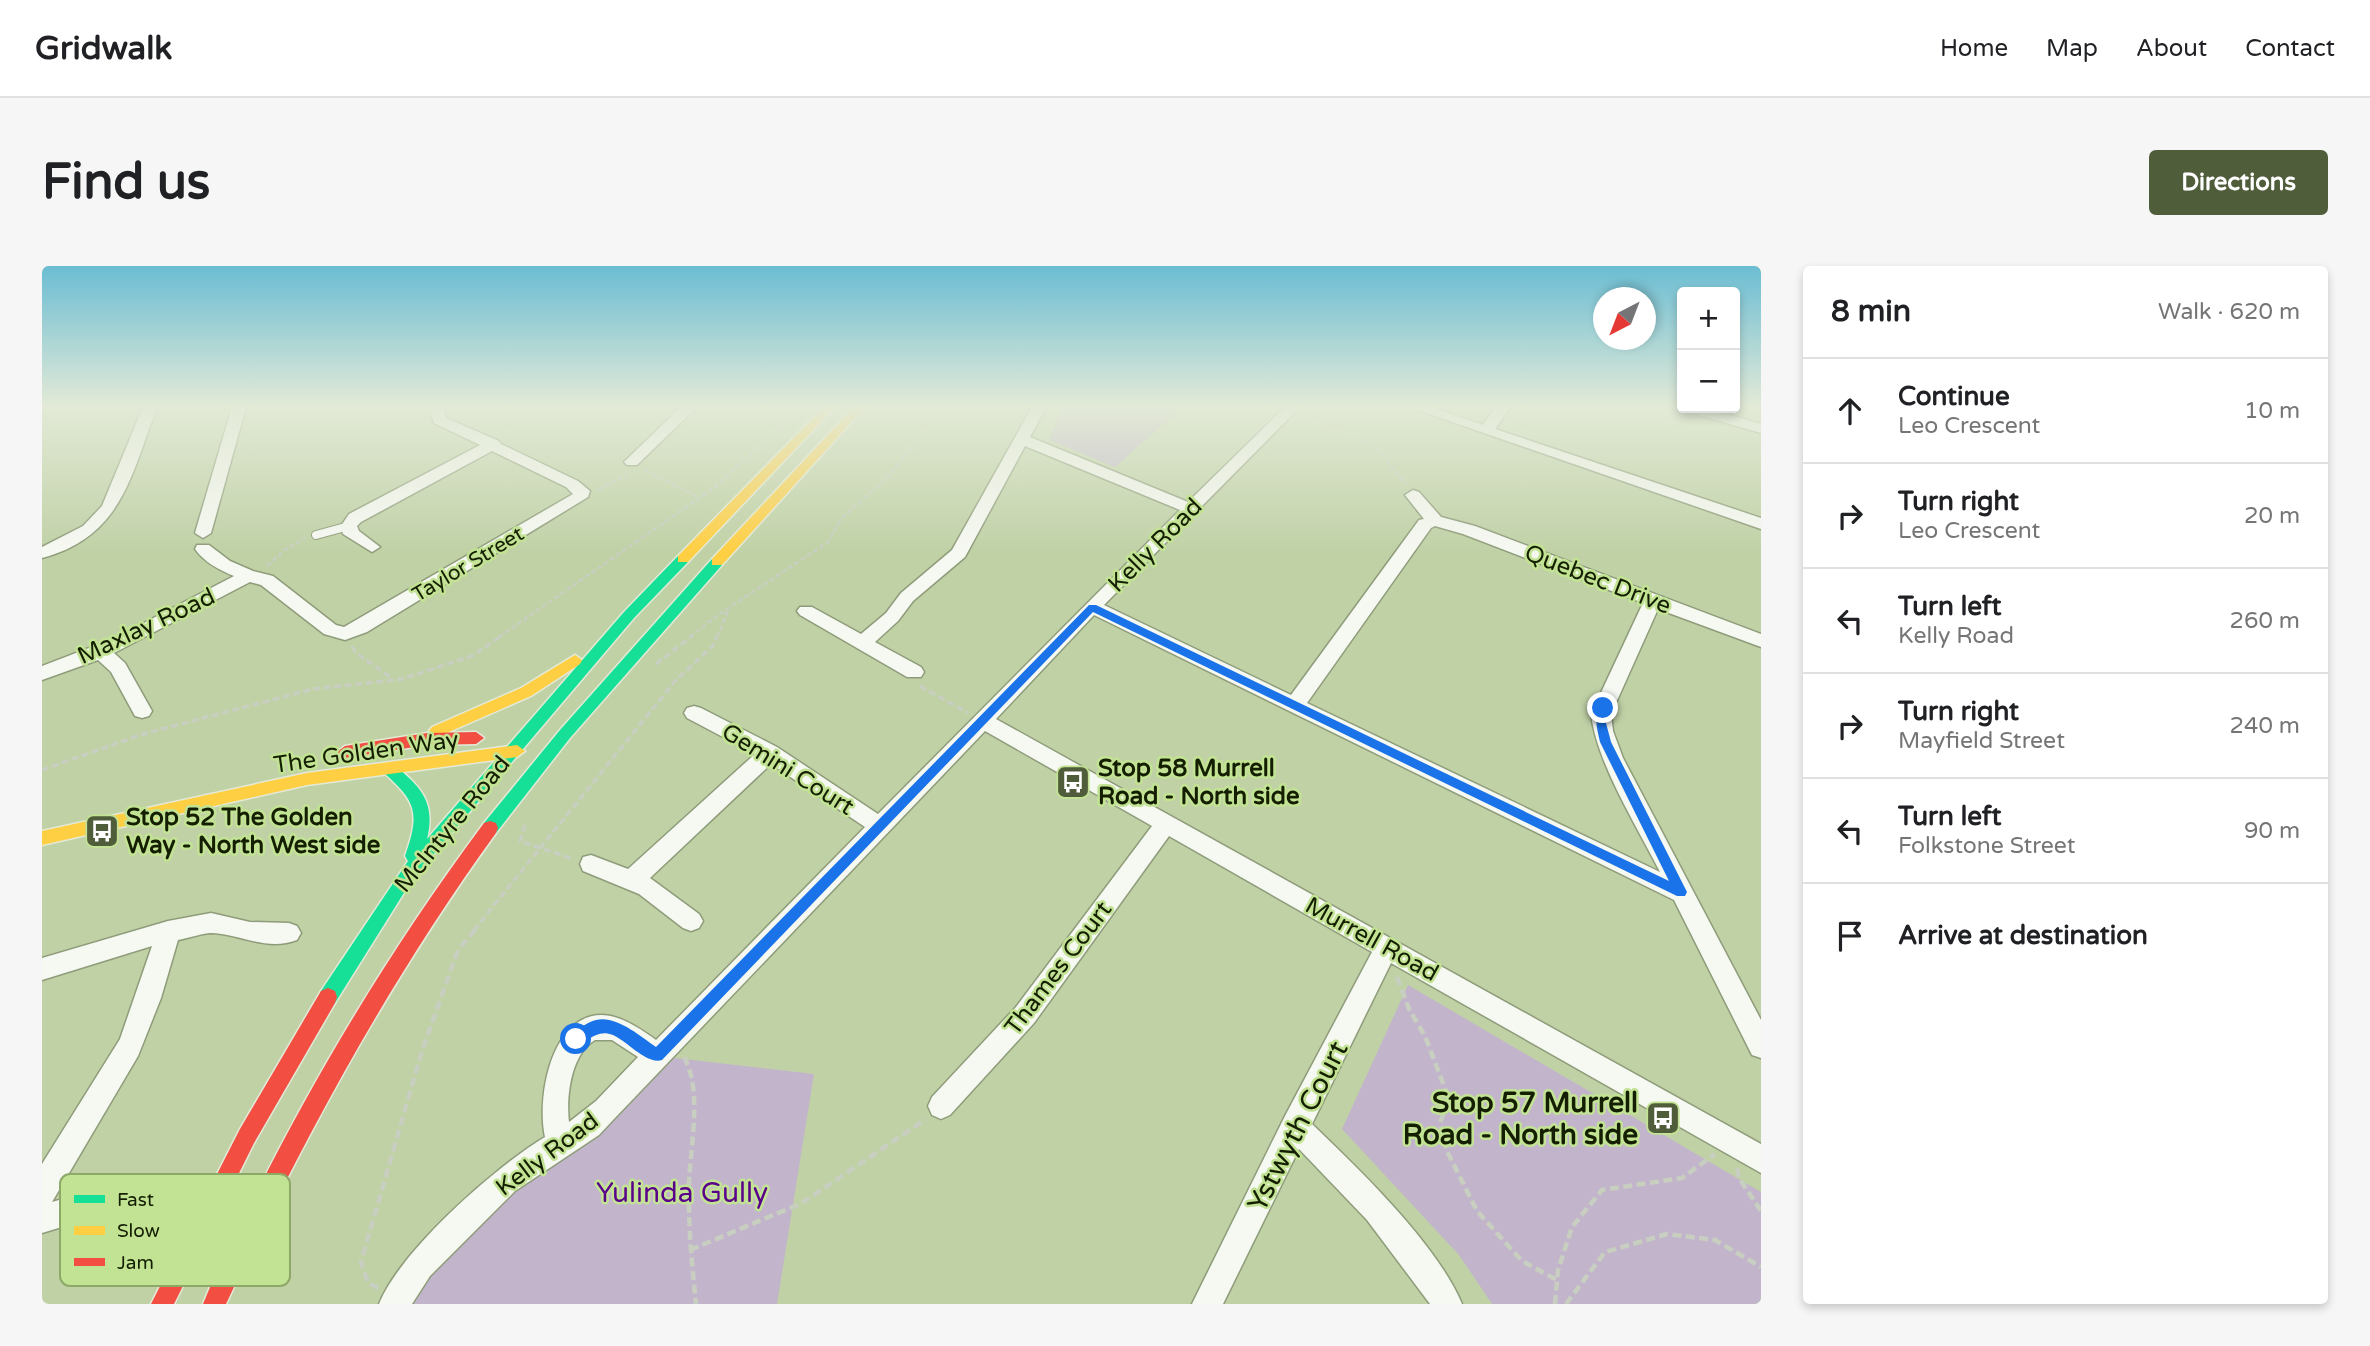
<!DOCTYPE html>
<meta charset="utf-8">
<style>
body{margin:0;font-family:"Varela Round",sans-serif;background:#f6f6f6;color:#202124}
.controls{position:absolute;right:21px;top:21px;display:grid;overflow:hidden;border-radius:7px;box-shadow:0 4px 10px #0003}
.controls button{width:63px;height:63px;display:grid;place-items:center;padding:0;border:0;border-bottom:2px solid #e0e0e0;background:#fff;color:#202124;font:35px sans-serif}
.compass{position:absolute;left:1551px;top:21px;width:63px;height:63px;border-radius:50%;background:#fff;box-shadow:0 4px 10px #0003;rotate:222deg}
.stop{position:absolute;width:21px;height:21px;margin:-16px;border:5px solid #1a73e8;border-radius:50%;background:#fff}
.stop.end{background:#1a73e8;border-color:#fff;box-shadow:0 2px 7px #0008}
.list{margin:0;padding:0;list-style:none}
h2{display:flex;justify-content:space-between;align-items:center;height:91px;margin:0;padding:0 28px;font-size:30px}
h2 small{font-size:23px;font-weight:400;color:#757577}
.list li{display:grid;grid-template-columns:46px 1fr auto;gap:21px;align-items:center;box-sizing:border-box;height:105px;padding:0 28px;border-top:2px solid #e0e0e0}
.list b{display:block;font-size:26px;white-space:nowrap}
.list p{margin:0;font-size:23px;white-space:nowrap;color:#757577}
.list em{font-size:23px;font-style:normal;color:#757577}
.icon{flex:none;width:38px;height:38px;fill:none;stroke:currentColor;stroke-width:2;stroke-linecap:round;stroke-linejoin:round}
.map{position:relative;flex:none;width:1719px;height:1038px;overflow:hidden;border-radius:7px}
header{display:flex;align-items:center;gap:42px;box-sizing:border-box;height:98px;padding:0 35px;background:#fff;border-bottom:2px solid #e0e0e0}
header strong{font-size:33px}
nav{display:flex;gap:38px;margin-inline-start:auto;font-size:24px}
.intro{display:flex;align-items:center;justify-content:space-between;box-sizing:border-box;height:168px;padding:0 42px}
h1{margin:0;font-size:49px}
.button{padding:18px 32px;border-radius:7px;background:#505d3b;color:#fff;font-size:24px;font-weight:700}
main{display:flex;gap:42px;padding:0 42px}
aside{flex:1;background:#fff;border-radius:7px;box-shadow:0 4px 10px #0003}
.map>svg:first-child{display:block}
</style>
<header>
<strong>Gridwalk</strong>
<nav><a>Home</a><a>Map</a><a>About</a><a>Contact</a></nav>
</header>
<div class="intro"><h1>Find us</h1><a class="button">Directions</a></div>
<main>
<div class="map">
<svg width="1719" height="1038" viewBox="0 0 1719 1038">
<rect width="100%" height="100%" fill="#c0d1a6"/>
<g fill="#c2b5cb">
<path d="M1022,141H1140L1073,201L1007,174Z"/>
<path d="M1366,719L1719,926V1038H1450L1417,989L1300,863Z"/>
<path d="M615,790L772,808L735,1038H357L378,1000Z"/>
</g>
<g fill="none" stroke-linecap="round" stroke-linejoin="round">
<g stroke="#8e9c7a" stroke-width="10">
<path id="lane" d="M274,269L307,260"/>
</g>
<g stroke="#8e9c7a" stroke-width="3">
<g id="street">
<path d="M101,141H115C89,209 80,271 0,292V281L41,260L60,240Z"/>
<path d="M190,141H204L169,267L161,272L153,267Z"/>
<path d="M387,141H401L404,152L457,175L459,178L536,215L548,225L546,231L325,366L303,374L282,368L219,319L208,316L72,387L83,397L110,445L107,450L100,452L93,450L69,406L56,394L0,414V400L73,372L192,310C177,304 162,296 153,283L155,279H167L188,295L211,305L231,310L294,359L302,361L531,228L524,221L450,185L319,256L315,260L317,265L338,281L330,286L301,268L299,260L307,248L438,179L392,157Z"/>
<path d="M639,141H655L595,199H585L582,196L585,193Z"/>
<path d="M990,141H1004L988,171L1146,236L1243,141H1258L1062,339L1249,429L1377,254L1382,253L1363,229L1371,224L1377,226L1399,251L1433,260L1719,368V381L1616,343L1569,448L1571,465L1581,492L1719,754V792L1710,789L1632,634L1052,349L954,453L1719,878V907L1349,697L1270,858C1317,903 1395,978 1420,1038H1388L1325,954L1257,883L1181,1038H1150L1243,850L1330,686L1127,570L992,757L908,849L899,853L890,849L886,840L890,831L974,741L1110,560L943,465L572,853L557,869L473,925L388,1010L370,1038H337C359,984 453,901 503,871C495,835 507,760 550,750C573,745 596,761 614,774L823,561L729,498L608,612L657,648L661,655L657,662L649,665L641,662L597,628L541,605L538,598L541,591L549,589L586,603L713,488L645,452L642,447L645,442L652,440L659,442L735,481L836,548L1138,244L983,180L923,291L871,335L856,355L833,376L879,401L882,406L879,411H865L758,349L755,345L758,341H770L819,368L844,347L859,327L910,284ZM1393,260L1421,268L1601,337L1549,448C1555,498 1595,560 1618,606L1265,437L1389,262ZM553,774H570L596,791L554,835L527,856C524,830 529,788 553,774Z"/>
<path d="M1367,141H1389L1441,159L1454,141H1468L1453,163L1719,252V263Z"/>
<path d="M1641,142H1663L1719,158V167L1643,145Z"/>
<path d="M169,647L208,656L247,657L255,660L259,667L255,674C224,686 197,667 168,667C158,668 146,672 136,674L119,732L96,790L10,936L66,920L76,924L80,934L76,944L0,967V898L78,773L110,680L0,714V692L126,655Z"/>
</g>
</g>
<g stroke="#e3ead7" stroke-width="3">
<g id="fast">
<path d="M641,289L647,293L646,296L592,352L370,614L293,737L286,740L279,737L277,731L279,725L366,595L363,590C378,547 375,536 341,506L338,502L341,498H351C379,521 394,536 385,573L582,346L636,290Z"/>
<path d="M675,292L680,293V299L528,472L454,567H442L440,562L442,557L518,464L670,293Z"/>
</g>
</g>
<g stroke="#e3ead7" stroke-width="3">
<g id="slow">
<path d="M782,141H793L646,296H636V290Z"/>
<path d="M812,141H823L680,299H670V293Z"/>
<path d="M533,389L540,394L538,398L489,430L400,469L395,471L387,465L390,461L479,422Z"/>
<path d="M475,479L483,485L475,491L265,519L0,579V565L265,507Z"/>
</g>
</g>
<g stroke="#e3ead7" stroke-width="3">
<g id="jam">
<path d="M434,466L442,472L434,478L385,479L303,492L295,486L303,480L385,467Z"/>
<path d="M448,555L454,557L456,562L454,567C347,715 261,873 184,1038H161C176,1000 196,964 214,928C279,798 355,674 442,557Z"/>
<path d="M286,722L293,725L295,731L293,737L212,877L132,1038H109L198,863L279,725Z"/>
</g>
</g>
<g stroke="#c8cec0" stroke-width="2.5" stroke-dasharray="5 2.5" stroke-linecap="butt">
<path d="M1259,152L1332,178L1364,219"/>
<path d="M603,204L658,232"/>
<path d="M556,224L586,208"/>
<path d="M225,300L244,283L263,272"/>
<path d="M457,371L673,221L759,141"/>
<path d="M648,371L676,349L786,276L800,252L845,212L902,141"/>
<path d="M675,371L687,342"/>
</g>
<g stroke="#c8cec0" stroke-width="3.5" stroke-dasharray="7 3.5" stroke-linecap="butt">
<path d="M310,380L314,387L350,412"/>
<path d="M614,398L650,370"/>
<path d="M878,420L926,447"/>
<path d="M0,504L101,468L271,423L360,413L430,390L459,370"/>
<path d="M483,559L478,575L531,593"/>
<path d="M432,664L634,414L671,380L675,370"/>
</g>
<g stroke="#c8cec0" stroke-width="4.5" stroke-dasharray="9 4.5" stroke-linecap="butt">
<path d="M1355,711L1367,743L1383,770L1407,833L1398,857L1405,885L1435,945L1480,995L1515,1014"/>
<path d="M642,791C661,825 648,880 647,919C646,959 650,998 654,1038"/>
<path d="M1695,902L1697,912L1719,945"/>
<path d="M648,984L760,937L884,853"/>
<path d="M336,1022L326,1017L319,996L380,785L416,684L434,663"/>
<path d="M1513,1038L1516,1004L1530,961L1560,924L1640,912L1673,888"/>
<path d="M1524,1038L1563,986L1625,968L1673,974L1719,1001"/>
</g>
<use href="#lane" stroke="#f6f8f2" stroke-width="8"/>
<use href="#street" fill="#f6f8f2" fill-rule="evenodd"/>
<use href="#fast" fill="#16e098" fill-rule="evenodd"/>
<use href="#slow" fill="#ffcf43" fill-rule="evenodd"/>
<use href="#jam" fill="#f24e42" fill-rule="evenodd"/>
</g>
<linearGradient id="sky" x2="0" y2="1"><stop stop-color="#6bbdd3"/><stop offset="0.49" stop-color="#e3ead7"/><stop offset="1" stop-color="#e3ead7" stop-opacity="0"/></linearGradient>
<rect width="1719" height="286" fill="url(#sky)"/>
<path fill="#1a73e8" d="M1047,339H1054L1627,615L1558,476C1555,463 1552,452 1557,440H1564V457L1569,476L1645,626L1643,630H1635L1051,346L620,794C605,799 585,775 571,769C551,761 545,782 529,777V768C536,764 545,756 554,754C574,749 598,770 614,781Z"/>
<defs>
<g id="bus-square" transform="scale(1.75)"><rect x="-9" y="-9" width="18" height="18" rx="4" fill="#505d3b" stroke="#c3e394"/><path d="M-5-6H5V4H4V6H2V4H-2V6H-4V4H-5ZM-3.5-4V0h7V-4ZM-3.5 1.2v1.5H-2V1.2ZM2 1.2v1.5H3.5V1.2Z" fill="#fff"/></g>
</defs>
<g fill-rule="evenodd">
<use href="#bus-square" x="1031" y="516"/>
<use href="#bus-square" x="60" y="565"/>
<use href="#bus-square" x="1621" y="852"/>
</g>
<g text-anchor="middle" stroke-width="5" stroke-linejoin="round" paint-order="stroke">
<g font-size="21" fill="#141e01" stroke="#c3e394">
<text transform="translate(426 298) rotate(-31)" y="7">Taylor Street</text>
</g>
<g font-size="24" fill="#141e01" stroke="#c3e394">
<text transform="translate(1113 279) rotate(-45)" y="8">Kelly Road</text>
<text transform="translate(1556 313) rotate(21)" y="8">Quebec Drive</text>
<text transform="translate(104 360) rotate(-25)" y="8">Maxlay Road</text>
<text transform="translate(324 486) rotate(-8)" y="8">The Golden Way</text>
<text transform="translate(746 503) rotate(32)" y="8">Gemini Court</text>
<text transform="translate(410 558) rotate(-51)" y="8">McIntyre Road</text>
<text transform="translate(1330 673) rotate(29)" y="8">Murrell Road</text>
<text transform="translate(1016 702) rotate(-53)" y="8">Thames Court</text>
<text transform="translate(505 888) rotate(-37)" y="8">Kelly Road</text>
</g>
<g font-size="24" font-weight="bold" fill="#141e01" stroke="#c3e394" text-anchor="start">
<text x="1056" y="510">Stop 58 Murrell<tspan x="1056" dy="28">Road - North side</tspan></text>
<text x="84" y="559">Stop 52 The Golden<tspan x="84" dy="28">Way - North West side</tspan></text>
</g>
<g font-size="28" font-weight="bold" fill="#141e01" stroke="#c3e394" text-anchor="end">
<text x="1596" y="846">Stop 57 Murrell<tspan x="1596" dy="32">Road - North side</tspan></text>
</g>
<g font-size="28" fill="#141e01" stroke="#c3e394">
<text transform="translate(1255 860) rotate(-63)" y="10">Ystwyth Court</text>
</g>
<g font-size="28" fill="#59018a" stroke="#c3e394">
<text x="640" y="936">Yulinda Gully</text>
</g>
</g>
<rect x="18" y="908" width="230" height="112" rx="10" fill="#c3e394" stroke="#8ea868" stroke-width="2"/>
<rect x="32" y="929" width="31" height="8" fill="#16e098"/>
<rect x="32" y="960" width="31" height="9" fill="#ffcf43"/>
<rect x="32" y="992" width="31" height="8" fill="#f24e42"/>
<g font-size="19" fill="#141e01">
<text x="75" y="940">Fast</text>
<text x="75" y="971">Slow</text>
<text x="75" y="1003">Jam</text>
</g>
</svg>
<div class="controls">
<button>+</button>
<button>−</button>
</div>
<svg class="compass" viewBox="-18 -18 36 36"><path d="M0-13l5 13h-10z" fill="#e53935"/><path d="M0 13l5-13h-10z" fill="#757577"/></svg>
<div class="stop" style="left:534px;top:773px"></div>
<div class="stop end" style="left:1561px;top:442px"></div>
</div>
<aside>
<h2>8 min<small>Walk · 620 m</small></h2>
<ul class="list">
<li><svg class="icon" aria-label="ahead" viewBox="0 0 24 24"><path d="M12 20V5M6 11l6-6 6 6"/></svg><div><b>Continue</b><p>Leo Crescent</p></div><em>10 m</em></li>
<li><svg class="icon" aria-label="right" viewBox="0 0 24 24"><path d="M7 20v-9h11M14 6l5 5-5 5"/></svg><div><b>Turn right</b><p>Leo Crescent</p></div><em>20 m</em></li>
<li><svg class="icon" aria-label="left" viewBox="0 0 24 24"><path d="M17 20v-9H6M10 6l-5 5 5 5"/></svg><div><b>Turn left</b><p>Kelly Road</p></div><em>260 m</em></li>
<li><svg class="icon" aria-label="right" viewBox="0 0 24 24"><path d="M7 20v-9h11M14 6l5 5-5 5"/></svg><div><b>Turn right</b><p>Mayfield Street</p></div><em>240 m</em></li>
<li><svg class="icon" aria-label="left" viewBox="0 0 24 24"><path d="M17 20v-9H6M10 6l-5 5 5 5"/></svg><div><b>Turn left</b><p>Folkstone Street</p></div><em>90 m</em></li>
<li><svg class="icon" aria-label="arrive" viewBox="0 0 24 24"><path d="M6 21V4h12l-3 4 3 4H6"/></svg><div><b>Arrive at destination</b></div></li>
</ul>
</aside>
</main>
